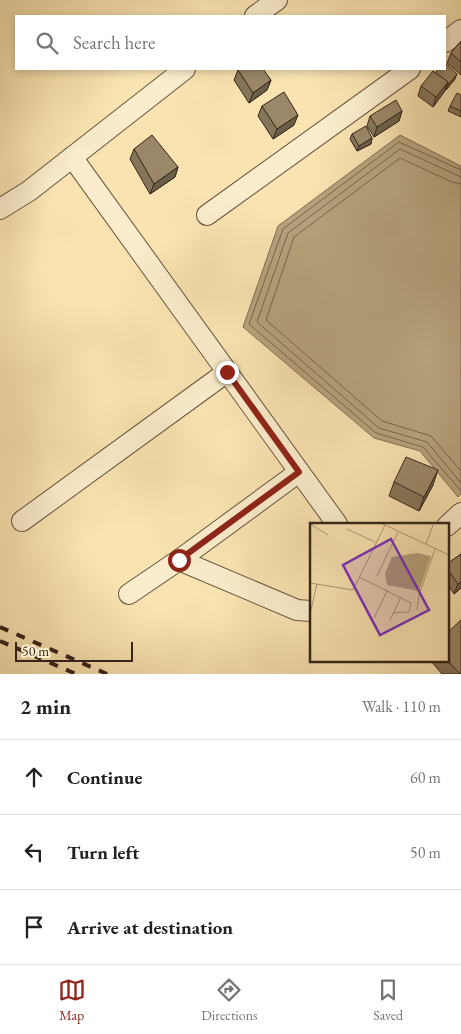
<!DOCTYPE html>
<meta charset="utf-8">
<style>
body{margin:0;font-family:"EB Garamond",serif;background:#f6f6f6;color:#202124}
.scale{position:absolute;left:15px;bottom:12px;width:118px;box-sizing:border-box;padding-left:5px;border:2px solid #35241b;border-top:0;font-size:14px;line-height:18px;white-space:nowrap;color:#35241b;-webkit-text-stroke:4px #fbedcc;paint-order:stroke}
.stop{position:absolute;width:15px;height:15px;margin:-11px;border:4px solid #8f2418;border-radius:50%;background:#fff}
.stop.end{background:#8f2418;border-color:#fff;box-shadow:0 1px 5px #0008}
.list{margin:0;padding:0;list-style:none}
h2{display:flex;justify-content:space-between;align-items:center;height:65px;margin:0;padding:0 20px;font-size:21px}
h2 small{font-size:16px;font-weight:400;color:#757577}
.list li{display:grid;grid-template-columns:32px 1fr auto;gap:15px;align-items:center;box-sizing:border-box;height:75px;padding:0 20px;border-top:1px solid #e0e0e0}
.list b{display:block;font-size:19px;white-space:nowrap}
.list em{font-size:16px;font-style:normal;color:#757577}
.icon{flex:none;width:28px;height:28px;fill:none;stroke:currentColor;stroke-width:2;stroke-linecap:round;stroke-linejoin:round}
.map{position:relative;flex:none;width:461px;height:674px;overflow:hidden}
.search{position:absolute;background:#fff;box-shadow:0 2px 8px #0003;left:15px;right:15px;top:15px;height:55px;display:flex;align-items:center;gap:12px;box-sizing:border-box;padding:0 18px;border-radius:0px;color:#757577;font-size:19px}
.sheet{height:290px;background:#fff}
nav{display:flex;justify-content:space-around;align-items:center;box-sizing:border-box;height:70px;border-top:1px solid #e0e0e0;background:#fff;font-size:14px;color:#757577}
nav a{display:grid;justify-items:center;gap:2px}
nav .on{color:#8f2418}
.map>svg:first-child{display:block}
</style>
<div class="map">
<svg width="461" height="674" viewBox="0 0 461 674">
<rect width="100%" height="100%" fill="#f9e4b1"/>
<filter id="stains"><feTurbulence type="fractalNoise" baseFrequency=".004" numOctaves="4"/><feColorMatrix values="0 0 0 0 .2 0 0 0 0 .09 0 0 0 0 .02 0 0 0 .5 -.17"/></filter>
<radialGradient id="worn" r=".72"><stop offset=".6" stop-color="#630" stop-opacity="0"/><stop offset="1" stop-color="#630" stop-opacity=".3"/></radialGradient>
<path fill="#b6a37e" stroke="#827056" d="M400,135L461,166V494L458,497L420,451L374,438L243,327L278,226Z"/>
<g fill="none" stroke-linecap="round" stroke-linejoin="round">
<g stroke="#76644c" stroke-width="1">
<path d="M461,170L399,142L283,229L249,324L376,433L423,447L461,491"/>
<path d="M461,177L400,149L288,233L257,322L379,428L427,442L461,483"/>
<path d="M461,184L452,182L400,158L294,237L266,320L382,421L431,436L461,471"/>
</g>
<g stroke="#665440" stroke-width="22">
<g id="minor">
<path d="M255,16L277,0"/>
<path d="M445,42L461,30"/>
<path d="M72,157L337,524"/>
<path d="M0,209L29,191L185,69"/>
<path d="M207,215L410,69"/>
<path d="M22,521L227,372"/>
<path d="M447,526L461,513"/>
<path d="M179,560L297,610L311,611"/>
<path d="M129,594L179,560L299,472"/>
</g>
</g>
<use href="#minor" stroke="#fbedcc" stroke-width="20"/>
<g stroke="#35241b" stroke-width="4" stroke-dasharray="9 9" stroke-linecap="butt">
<path d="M0,627L107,674"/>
<path d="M0,641L76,674"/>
</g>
</g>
<g fill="#85755a" stroke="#35241b">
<path d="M461,41V75L447,63L451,53Z"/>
<path d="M238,70L271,80L267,90L249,103L234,80Z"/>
<path d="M435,73L455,79L446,90H445L444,92L433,107L418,96L421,86Z"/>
<path d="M461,95V117L448,111L450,106Z"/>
<path d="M262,106L294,125L273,139L258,116Z"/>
<path d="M402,111L399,121L374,137L367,126L370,116Z"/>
<path d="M352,134L372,138L371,144L357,151L350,139Z"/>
<path d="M134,149L178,167L175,177L150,194L130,159Z"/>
<path d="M394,482L433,485L419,511L389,496Z"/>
<path d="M461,554V588L454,594L447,583V564Z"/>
<path d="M430,660H447L461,674H442Z"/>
</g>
<g fill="#6c5f4a" stroke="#35241b">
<path d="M457,74L455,79L446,90L448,85Z"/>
<path d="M271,80L267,90L249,103L253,93Z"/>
<path d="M448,82L444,92L433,107L436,97Z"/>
<path d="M402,111L399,121L374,137L377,127Z"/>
<path d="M298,115L294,125L273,139L277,129Z"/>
<path d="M372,138L371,144L357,151L359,146Z"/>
<path d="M178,167L175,177L150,194L154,184Z"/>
<path d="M438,470L433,485L419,511L424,497Z"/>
<path d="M461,581V588L454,594L458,584Z"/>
</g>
<g fill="#9b8869" stroke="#35241b">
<path d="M461,41V62L451,53Z"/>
<path d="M445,63L457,74L448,85V82L435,73L439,69H445Z"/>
<path d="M240,69H263L271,80L253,93L238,70Z"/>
<path d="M433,71L448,82L436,97L421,86Z"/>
<path d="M284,92L298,115L277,129L262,106Z"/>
<path d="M457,93L461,95V111L450,106Z"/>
<path d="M396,100L402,111L377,127L370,116Z"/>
<path d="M366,126L372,138L359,146L352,134Z"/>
<path d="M152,135L178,167L154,184L134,149Z"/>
<path d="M406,457L438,470L424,497L394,482Z"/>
<path d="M461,554V581L458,584L447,568V564Z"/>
<path d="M461,620V674H460L447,660V633Z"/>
</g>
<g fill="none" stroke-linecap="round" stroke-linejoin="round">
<path stroke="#8f2418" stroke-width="6" d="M179,560L299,472L227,372"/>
</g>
<g transform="translate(310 523)">
<rect width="139" height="139" fill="#f9e4b1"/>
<path d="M107,30L121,33L109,68L77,62L75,50L82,34Z" fill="#b6a37e"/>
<path fill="none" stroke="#ab9775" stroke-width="1" d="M71,0L139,32M0,1L18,12M37,6L65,19M116,21L123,2M67,53L88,9M49,54L101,80L99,89L83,90M0,60L43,67L75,2M1,87L7,61M107,87L109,72L125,26M64,95L77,68M80,97L91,74"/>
<path fill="#7b2cbf" fill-opacity="0.15" stroke="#7b2cbf" stroke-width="2.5" d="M81,16L119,87L70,112L33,42Z"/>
<rect width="139" height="139" fill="none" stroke="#35241b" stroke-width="2.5"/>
</g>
<rect width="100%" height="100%" filter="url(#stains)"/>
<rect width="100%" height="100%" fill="url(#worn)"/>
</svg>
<div class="scale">50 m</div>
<div class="stop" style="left:179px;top:560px"></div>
<div class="stop end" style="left:227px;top:372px"></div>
<div class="search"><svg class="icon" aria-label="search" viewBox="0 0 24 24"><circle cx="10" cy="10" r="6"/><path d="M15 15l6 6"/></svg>Search here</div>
</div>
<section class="sheet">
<h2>2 min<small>Walk · 110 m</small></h2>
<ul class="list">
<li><svg class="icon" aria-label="ahead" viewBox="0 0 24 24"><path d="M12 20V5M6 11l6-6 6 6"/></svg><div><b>Continue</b></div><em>60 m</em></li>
<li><svg class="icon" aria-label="left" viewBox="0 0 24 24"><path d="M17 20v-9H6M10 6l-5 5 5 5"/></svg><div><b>Turn left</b></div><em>50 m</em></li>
<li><svg class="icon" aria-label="arrive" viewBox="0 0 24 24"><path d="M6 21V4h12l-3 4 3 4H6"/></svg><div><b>Arrive at destination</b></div></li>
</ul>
</section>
<nav>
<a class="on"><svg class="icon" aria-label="map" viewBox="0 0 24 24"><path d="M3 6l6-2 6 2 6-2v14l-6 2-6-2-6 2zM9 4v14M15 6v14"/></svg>Map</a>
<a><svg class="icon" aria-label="directions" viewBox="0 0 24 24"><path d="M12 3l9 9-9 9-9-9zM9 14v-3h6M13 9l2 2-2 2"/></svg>Directions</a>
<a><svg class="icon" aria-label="saved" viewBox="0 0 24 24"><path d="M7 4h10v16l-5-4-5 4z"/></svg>Saved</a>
</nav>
